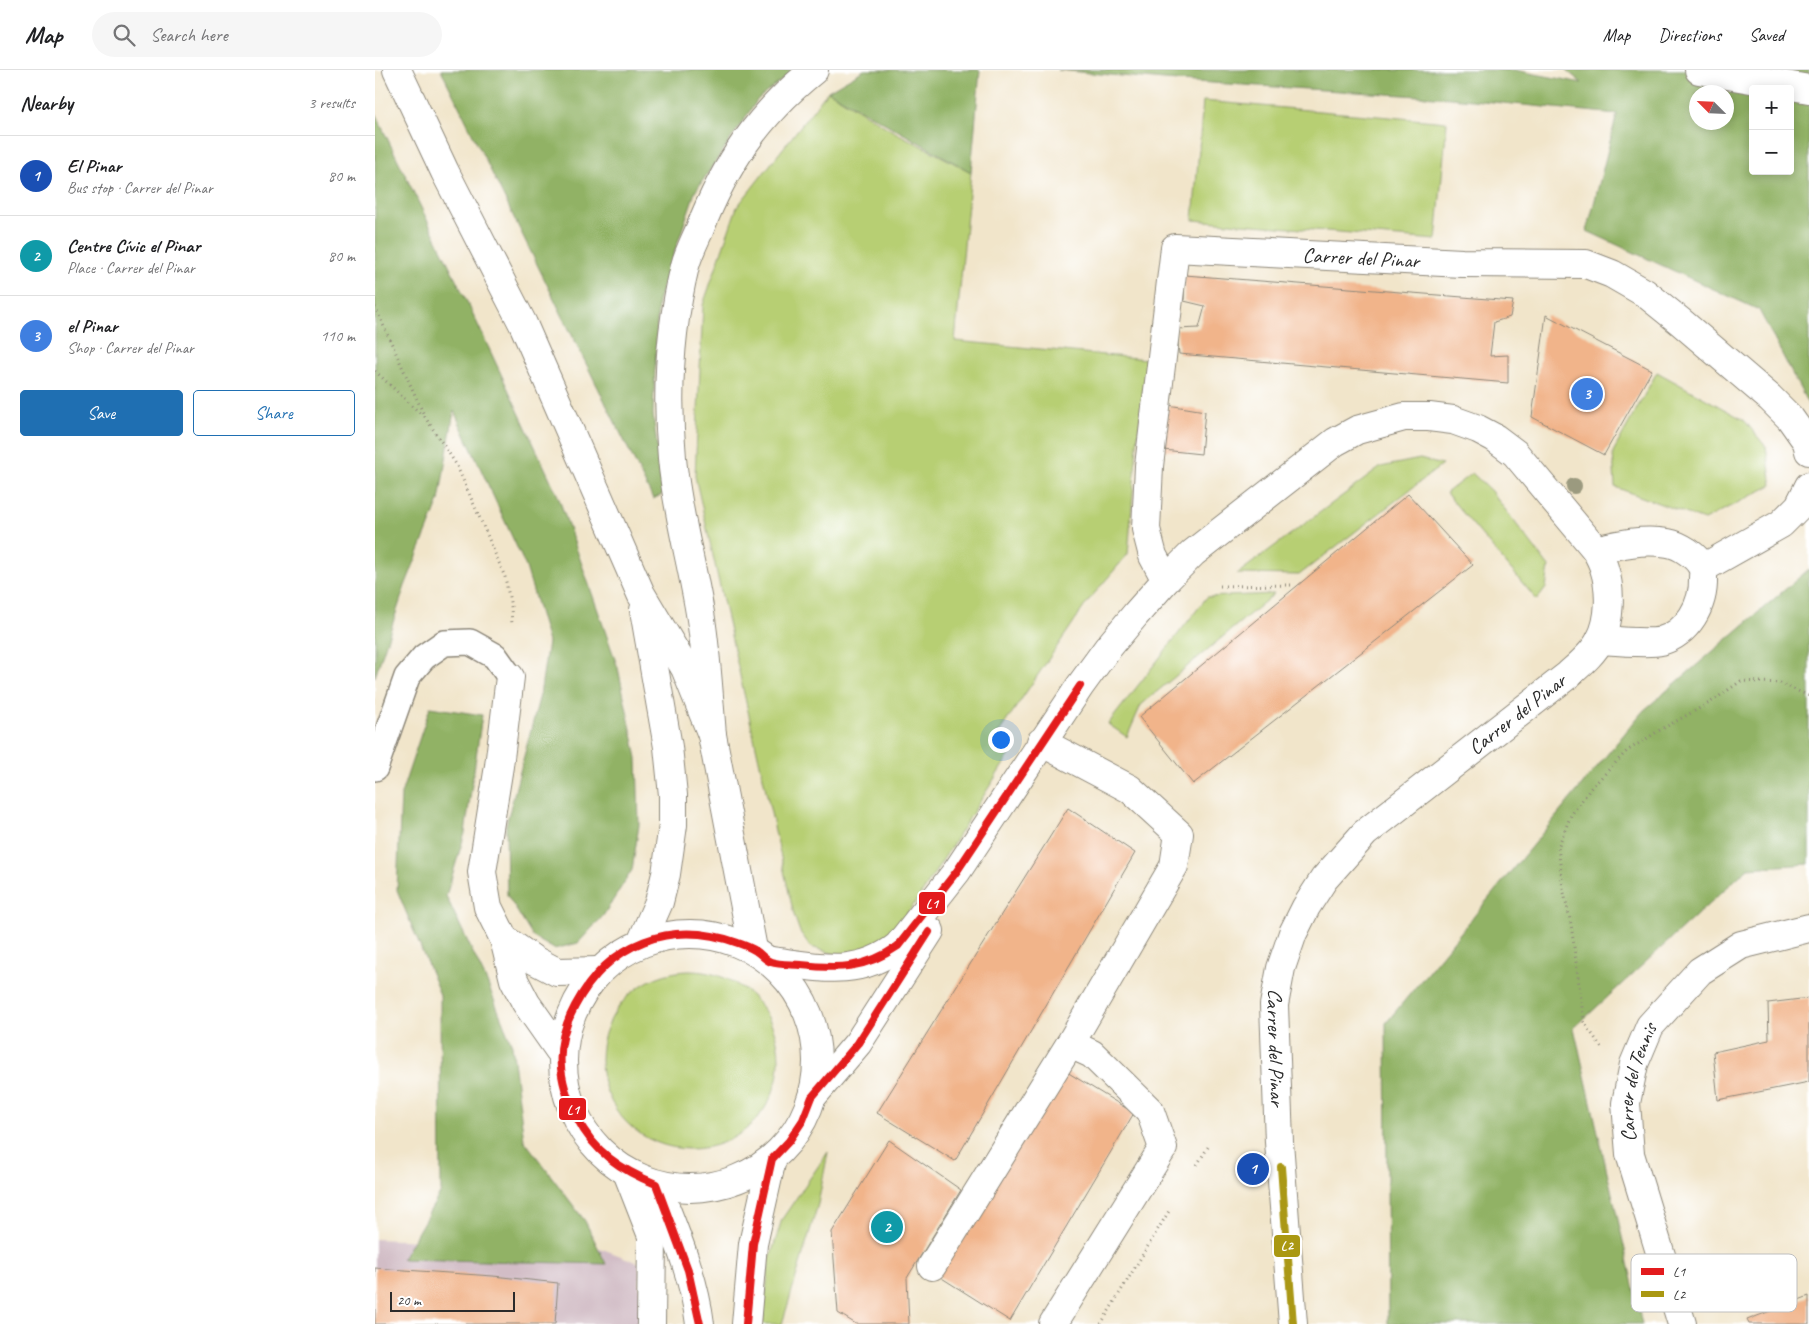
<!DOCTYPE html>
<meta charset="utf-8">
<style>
body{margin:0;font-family:Caveat,sans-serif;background:#f6f6f6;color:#202124}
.controls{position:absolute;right:15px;top:15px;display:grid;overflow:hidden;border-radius:5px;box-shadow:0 2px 12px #0003}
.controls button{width:45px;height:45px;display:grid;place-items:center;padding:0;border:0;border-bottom:1px solid #e0e0e0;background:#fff;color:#202124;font:25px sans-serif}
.compass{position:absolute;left:1314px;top:15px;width:45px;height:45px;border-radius:50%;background:#fff;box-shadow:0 2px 12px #0003;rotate:294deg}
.scale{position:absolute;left:15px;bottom:12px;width:125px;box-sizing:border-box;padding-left:5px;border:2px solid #2b2b2b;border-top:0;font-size:14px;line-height:18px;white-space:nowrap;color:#2b2b2b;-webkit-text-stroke:4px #fff;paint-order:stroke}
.you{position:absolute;left:625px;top:669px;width:18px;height:18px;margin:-12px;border:4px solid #fff;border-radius:50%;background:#1a73e8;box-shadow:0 0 0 8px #1a73e833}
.badge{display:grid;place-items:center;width:32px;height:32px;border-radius:50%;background:#1f6fb2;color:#fff;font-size:16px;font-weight:700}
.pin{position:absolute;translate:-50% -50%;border:2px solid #fff;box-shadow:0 1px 5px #0006}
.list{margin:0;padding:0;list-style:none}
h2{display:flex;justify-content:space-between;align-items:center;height:65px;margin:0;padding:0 20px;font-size:21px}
h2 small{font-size:16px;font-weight:400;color:#757577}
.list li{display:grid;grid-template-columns:32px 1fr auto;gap:15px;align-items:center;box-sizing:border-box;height:80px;padding:0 20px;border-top:1px solid #e0e0e0}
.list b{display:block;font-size:19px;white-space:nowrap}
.list p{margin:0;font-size:16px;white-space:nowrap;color:#757577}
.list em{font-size:16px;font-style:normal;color:#757577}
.actions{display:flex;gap:10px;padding:15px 20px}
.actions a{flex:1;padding:11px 0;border:1px solid #1f6fb2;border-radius:5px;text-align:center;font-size:18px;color:#1f6fb2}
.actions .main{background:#1f6fb2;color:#fff}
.icon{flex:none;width:28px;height:28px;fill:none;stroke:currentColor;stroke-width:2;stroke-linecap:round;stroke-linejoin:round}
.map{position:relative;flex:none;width:1434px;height:1254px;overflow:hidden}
header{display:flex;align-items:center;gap:30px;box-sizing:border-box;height:70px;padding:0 25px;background:#fff;border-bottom:1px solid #e0e0e0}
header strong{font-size:24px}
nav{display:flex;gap:28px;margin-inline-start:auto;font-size:18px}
.search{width:350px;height:45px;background:#f6f6f6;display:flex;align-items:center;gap:12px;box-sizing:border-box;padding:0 18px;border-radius:28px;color:#757577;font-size:19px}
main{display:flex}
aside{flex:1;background:#fff}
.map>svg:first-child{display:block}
</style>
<header>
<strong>Map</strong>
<div class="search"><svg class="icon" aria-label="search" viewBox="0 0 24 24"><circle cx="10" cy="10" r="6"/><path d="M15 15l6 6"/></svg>Search here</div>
<nav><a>Map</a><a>Directions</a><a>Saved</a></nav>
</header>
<main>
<aside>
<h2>Nearby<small>3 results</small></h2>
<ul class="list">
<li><span class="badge" style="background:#1a4fb4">1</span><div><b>El Pinar</b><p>Bus stop · Carrer del Pinar</p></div><em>80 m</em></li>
<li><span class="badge" style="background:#0f9aa8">2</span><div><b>Centre Cívic el Pinar</b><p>Place · Carrer del Pinar</p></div><em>80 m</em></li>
<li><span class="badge" style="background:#3f7fe0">3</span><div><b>el Pinar</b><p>Shop · Carrer del Pinar</p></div><em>110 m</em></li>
</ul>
<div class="actions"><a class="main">Save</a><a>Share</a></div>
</aside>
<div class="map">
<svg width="1434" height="1254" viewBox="0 0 1434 1254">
<rect width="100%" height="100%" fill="#fff"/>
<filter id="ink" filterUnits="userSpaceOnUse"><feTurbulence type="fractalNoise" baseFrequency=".02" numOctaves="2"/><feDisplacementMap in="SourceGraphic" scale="10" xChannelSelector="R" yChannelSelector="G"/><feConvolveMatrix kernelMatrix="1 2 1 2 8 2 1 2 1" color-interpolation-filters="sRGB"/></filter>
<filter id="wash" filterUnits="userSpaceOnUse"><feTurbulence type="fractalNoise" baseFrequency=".0096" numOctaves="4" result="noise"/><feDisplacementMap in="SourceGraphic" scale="20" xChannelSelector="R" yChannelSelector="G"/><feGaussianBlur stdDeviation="1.12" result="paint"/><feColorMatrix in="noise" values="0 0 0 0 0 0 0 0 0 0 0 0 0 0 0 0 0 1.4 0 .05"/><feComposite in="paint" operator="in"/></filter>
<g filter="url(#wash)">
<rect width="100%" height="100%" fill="#f1e5ca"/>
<path fill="#d2bdc6" d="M0,1169L225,1178L264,1193L266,1254H0Z"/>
<g fill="#b7cf73" stroke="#717d4f">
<path d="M453,21L516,60L596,102L580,271L772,289L762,375L753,484L713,531L616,674L635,684L543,829L508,874L487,885H463L436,877L425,862L419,845L320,406L328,235L362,137Z"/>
<path d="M828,31L1072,52L1061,170L818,150Z"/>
<path d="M1282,302L1369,350L1391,377L1397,415L1329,450L1240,417L1238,382Z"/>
<path d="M1045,389L1067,395L924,505L862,504L1006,397Z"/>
<path d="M1097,403L1116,421L1174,497L1171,518L1162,530L1071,423Z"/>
<path d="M899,524L766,635L752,667L733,654L832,527Z"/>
<circle cx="315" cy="990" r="89"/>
<path d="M453,1082L443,1134L407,1254H388L394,1192L407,1149Z"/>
</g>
<g fill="#91b265" stroke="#5e6e48" fill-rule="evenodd">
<path d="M66,0H420L383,29L320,122L283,231L278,344L288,424L278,429Z"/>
<path d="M489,0H605L596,102L453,21Z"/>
<path d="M683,0H1139L1207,13L1191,0H1434V336L1384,240L1212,161L1242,44L1076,28L789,10ZM1378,19H1415V101H1378ZM1322,22H1352V52H1322Z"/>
<path d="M0,43L97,242L183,426L243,598L262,688L264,755L257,800L228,846L203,873L179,879L158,867L132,825L131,755L165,625L173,572L151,497L79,341L64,431L30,516L0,607Z"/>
<path d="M1434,499V794L1373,798L1199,958L1267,1254H1013L1011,953L1268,641Z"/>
<path d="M55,637L107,645L90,763L71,826L112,912L137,975L149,1070L210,1151L231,1194L27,1189L66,1122L65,925L22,820L26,724Z"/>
</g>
<g id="blocks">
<g fill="#f1b48a">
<path d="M810,205L1138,231L1135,247L1119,252L1115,286L1133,285V313L804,284L802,259L824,258L830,236L809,231Z"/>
<path d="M1171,245L1277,300L1229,385L1157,347Z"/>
<path d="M793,335L830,341L826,384L788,380Z"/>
<path d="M1033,424L1098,495L818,714L764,647Z"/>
<path d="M693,738L760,783L580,1091L502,1043Z"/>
<path d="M1434,928V1012L1343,1030L1338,982L1394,970L1393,933Z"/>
<path d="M687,999L759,1043L635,1251L562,1205Z"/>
<path d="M514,1070L586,1120L532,1208L534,1254H481L463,1243L457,1162Z"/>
<path d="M0,1198L118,1206L183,1213L180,1254H0Z"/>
<path d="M1434,1226V1254H1374L1372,1250Z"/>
</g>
</g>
</g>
<g filter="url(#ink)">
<use href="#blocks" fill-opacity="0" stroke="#8e887a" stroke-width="1"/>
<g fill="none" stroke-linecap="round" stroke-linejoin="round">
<g stroke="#8e887a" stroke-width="28">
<path id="lane" d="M0,698L32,607L49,587L69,573L95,572L120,586L135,607"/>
</g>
<g stroke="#8e887a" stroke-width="30">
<g id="street">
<path d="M1221,480C1245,474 1268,469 1293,473C1305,475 1322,486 1327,497C1329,500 1328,505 1328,508C1329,535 1313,563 1286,571C1274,574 1239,571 1225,570"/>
<path d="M1328,498L1406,454L1424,436L1434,416"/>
<path id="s1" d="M791,510L778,486L771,459L774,396L800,178L1087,193L1211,194L1237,204L1270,223L1306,252L1395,328L1415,348L1432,372L1434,381"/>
<path d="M135,607L124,696L107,802L113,837L129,869L159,890L182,902L224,901"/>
<path id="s2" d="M396,891C443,897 483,908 523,876L582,801L705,616L732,579L761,544L791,510L818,483L960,372L982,360L1029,347H1054L1078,350L1103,359L1120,368L1140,383L1221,480C1224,486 1227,491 1229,498C1236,519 1236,550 1225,570C1218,584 1204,595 1193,605L990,763L949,809L931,837L918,863L906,898L899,935L904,1072L918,1254"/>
<path d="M437,1027L483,973L555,861"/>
<path d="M252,1102L277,1166L276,1254"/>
<path d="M557,1196L695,974L799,796L804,764L755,719L666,672"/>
<path d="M678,1254L788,1078L775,1041L717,984L695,974"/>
<path id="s3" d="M1307,1254L1255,1084L1251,1033L1259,994L1275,956L1325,901L1366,875L1434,858"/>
</g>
</g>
<g stroke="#8e887a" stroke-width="30">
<g id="secondary">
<path d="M22,0L70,102L148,254L266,524L310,598L337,665L378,879"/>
<circle cx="315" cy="991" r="127"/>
<path d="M129,869L139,910L151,933L184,980"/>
<path d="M266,873L284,832L291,804L298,755V725L293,677L269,540"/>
<path d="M281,1114C299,1160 319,1205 325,1254"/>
<path d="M371,1254L378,1174L397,1089"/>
</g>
</g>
<g stroke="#8e887a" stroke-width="30">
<g id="highway">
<path d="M1324,0L1434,19"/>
<path d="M337,665C334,629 332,592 327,556C319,499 302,445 297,388C291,324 295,258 310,196C313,184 319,172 324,161C350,94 383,45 439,0"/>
</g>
</g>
<g stroke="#8e887a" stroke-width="3" stroke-dasharray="1 4" stroke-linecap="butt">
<path d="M0,237L50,347L81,394L107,453L130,507L136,537L137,556"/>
<path d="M0,301L47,345"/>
<path d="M845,516L916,515"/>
<path d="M1226,977L1209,952L1196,854L1188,818L1183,777L1196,745L1216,718L1252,681L1285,660L1336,632L1366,611L1405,613L1434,626"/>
<path d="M822,1095L835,1074"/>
<path d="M726,1254L794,1141"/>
</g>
<use href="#lane" stroke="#fff" stroke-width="25"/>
<use href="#street" stroke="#fff" stroke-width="28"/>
<use href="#secondary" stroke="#fff" stroke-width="28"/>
<use href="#highway" stroke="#fff" stroke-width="28"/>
<g stroke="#fff" stroke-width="11">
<g id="bus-1">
<path d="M325,1254L313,1200L281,1114C246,1100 219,1082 202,1048C182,1009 179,975 200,936C234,872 296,849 363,873C369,875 375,877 381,881C386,884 390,890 396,892C405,895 416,894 426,895C464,899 490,899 523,876L582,801L705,616"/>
<path d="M371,1254L378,1174L397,1089L414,1071L428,1050L437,1027L483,973L554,862"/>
</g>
</g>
<g stroke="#fff" stroke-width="11">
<path id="bus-2" d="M906,1097L918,1254"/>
</g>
<use href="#bus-1" stroke="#e31b1d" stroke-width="8"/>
<use href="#bus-2" stroke="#aa9812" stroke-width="8"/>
</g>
<circle fill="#9b9a7f" cx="1199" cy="416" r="8"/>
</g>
<g text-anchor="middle" stroke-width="5" stroke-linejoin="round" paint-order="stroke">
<g font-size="21" fill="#2b2b2b" stroke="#fff">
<text dy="7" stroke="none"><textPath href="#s1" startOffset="524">Carrer del Pinar</textPath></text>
<text transform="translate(1142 644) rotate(-38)" y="7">Carrer del Pinar</text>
<text dy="7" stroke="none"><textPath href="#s2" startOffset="1765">Carrer del Pinar</textPath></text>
<text dy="7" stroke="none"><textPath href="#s3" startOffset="251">Carrer del Tennis</textPath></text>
</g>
</g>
<rect x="1256" y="1184" width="166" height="58" rx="8" fill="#fff" stroke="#bfbfbf" stroke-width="1"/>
<rect x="1266" y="1198" width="23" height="7" fill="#e31b1d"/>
<rect x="1266" y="1221" width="23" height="6" fill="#aa9812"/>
<g font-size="14" fill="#2b2b2b">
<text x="1298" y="1206">L1</text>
<text x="1298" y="1229">L2</text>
</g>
<g stroke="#fff" stroke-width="2">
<rect x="543" y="821" width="28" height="24" rx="5" fill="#e31b1d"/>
<rect x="183" y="1027" width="29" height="24" rx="5" fill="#e31b1d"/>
<rect x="898" y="1164" width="28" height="24" rx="5" fill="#aa9812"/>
</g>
<g font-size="14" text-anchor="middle" font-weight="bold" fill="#fff">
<text x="557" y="838">L1</text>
<text x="198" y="1044">L1</text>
<text x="912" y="1180">L2</text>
</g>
</svg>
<div class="controls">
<button>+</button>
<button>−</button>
</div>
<svg class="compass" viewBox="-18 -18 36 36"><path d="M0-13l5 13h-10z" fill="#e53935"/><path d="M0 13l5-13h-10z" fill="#757577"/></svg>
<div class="scale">20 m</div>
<div class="you"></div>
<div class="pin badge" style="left:878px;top:1099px;background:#1a4fb4">1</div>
<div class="pin badge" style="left:512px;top:1157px;background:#0f9aa8">2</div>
<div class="pin badge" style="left:1212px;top:324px;background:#3f7fe0">3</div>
</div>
</main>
